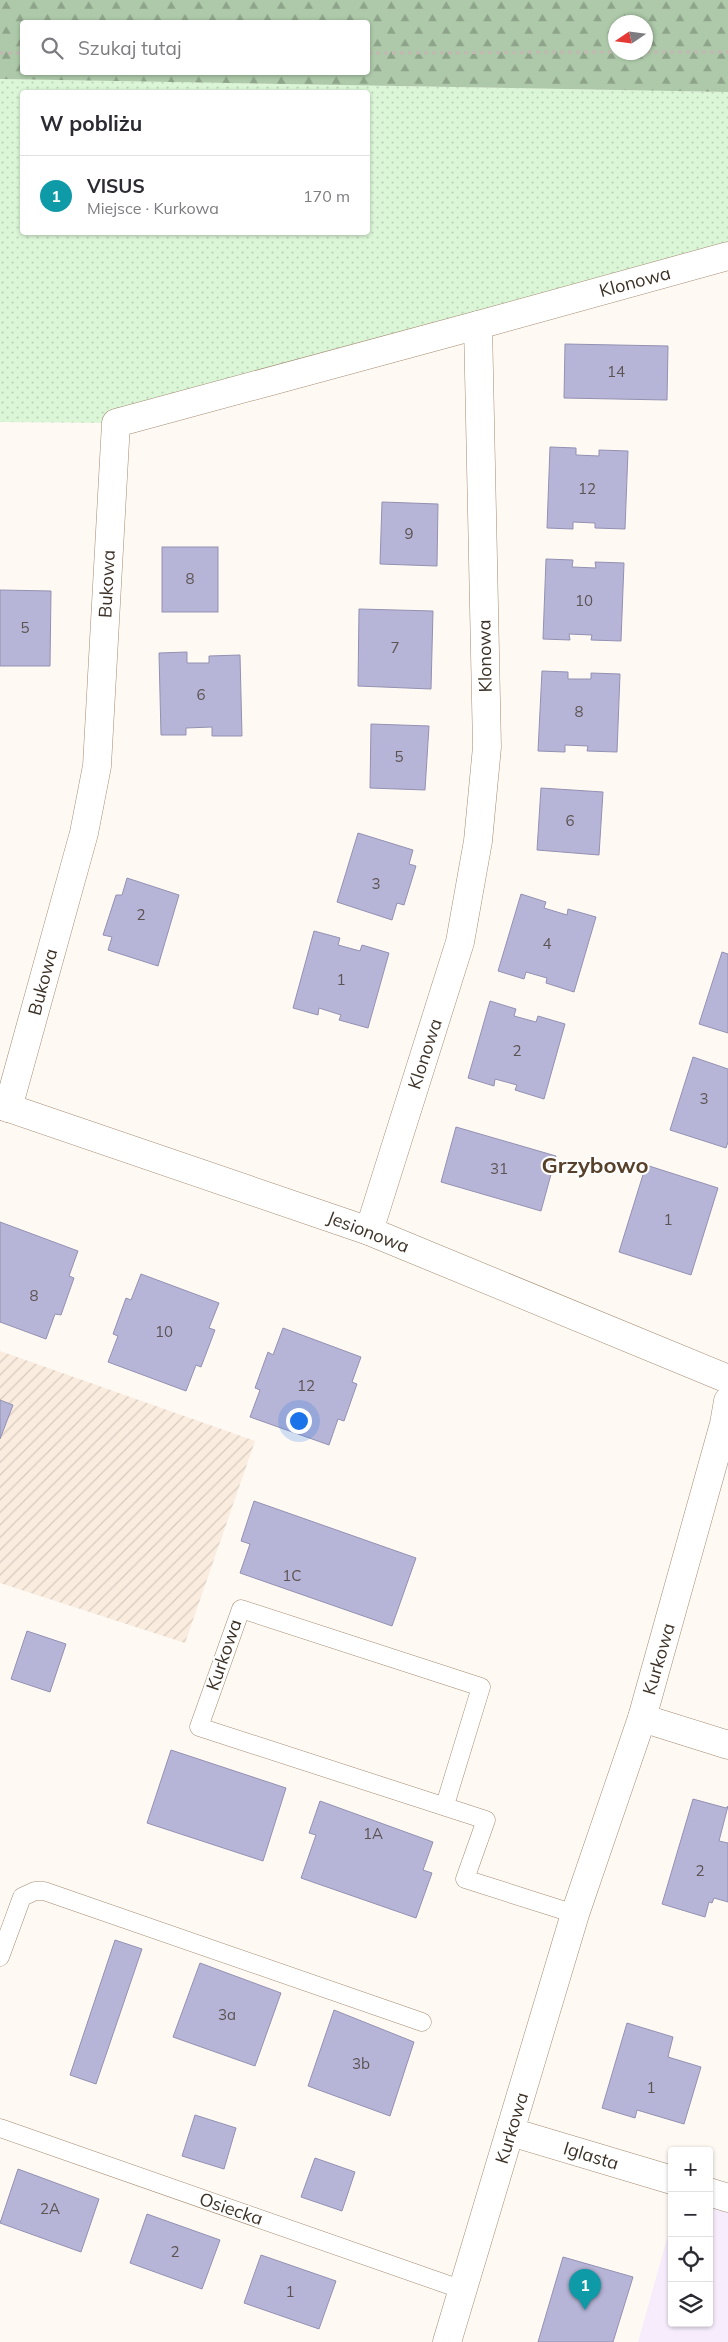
<!DOCTYPE html>
<html lang="pl">
<meta charset="utf-8">
<style>
body{margin:0;font-family:Mulish,sans-serif;background:#f7f7f7;color:#2b2b33}
.controls{position:absolute;right:15px;bottom:15px;display:grid;overflow:hidden;border-radius:5px;box-shadow:0 1px 4px #0004}
.controls button{width:45px;height:45px;display:grid;place-items:center;padding:0;border:0;border-bottom:1px solid #e1e1e2;background:#fff;color:#2b2b33;font:25px sans-serif}
.compass{position:absolute;left:608px;top:15px;width:45px;height:45px;border-radius:50%;background:#fff;box-shadow:0 1px 4px #0004;rotate:257deg}
.you{position:absolute;left:298px;top:1420px;width:18px;height:18px;margin:-12px;border:4px solid #fff;border-radius:50%;background:#1a73e8;box-shadow:0 0 0 8px #1a73e833}
.badge{display:grid;place-items:center;width:32px;height:32px;border-radius:50%;background:#0f766e;color:#fff;font-size:16px;font-weight:700}
.pin{position:absolute;translate:-50% -41px;filter:drop-shadow(0 1px 2px #0008)}
.pin::after{content:'';position:absolute;top:26px;width:18px;height:15px;background:inherit;clip-path:polygon(0 0,100% 0,50% 100%)}
.list{margin:0;padding:0;list-style:none}
h2{display:flex;justify-content:space-between;align-items:center;height:65px;margin:0;padding:0 20px;font-size:21px}
h2 small{font-size:16px;font-weight:400;color:#7c7c81}
.list li{display:grid;grid-template-columns:32px 1fr auto;gap:15px;align-items:center;box-sizing:border-box;height:80px;padding:0 20px;border-top:1px solid #e1e1e2}
.list b{display:block;font-size:19px;white-space:nowrap}
.list p{margin:0;font-size:16px;white-space:nowrap;color:#7c7c81}
.list em{font-size:16px;font-style:normal;color:#7c7c81}
.icon{flex:none;width:28px;height:28px;fill:none;stroke:currentColor;stroke-width:2;stroke-linecap:round;stroke-linejoin:round}
.map{position:relative;flex:none;width:728px;height:2342px;overflow:hidden}
.search{position:absolute;background:#fff;box-shadow:0 1px 4px #0004;left:20px;top:20px;width:350px;height:55px;display:flex;align-items:center;gap:12px;box-sizing:border-box;padding:0 18px;border-radius:5px;color:#7c7c81;font-size:19px}
.panel{position:absolute;background:#fff;box-shadow:0 1px 4px #0004;left:20px;top:90px;width:350px;height:145px;border-radius:5px}
.map>svg:first-child{display:block}
</style>
<div class="map">
<svg width="728" height="2342" viewBox="0 0 728 2342">
<defs>
<pattern id="industrial-furrows" width="10" height="10" patternUnits="userSpaceOnUse" patternTransform="scale(1.25)"><rect width="10" height="10" fill="#faecdf"/><path d="M-1 1l2-2M0 10L10 0M9 11l2-2" fill="none" stroke="#d7cbbf"/></pattern>
<pattern id="grass-dots" width="8" height="8" patternUnits="userSpaceOnUse" patternTransform="scale(1.25)"><rect width="8" height="8" fill="#dbf6d7"/><path d="M2 2h.1M6 6h.1" fill="none" stroke="#bdd3b9" stroke-width="1.8" stroke-linecap="round"/></pattern>
<pattern id="forest-firs" width="22" height="20" patternUnits="userSpaceOnUse" patternTransform="scale(1.25)"><rect width="22" height="20" fill="#adc9a9"/><path d="M5 1l3.5 6h-7zM16 11l3.5 6h-7z" fill="#8ea48a"/></pattern>
</defs>
<rect width="100%" height="100%" fill="#fff9f4"/>
<path fill="url(#industrial-furrows)" d="M0,1351L255,1441L185,1643L0,1583Z"/>
<path fill="#f6ecfc" d="M709,2192L728,2198V2342H638L672,2221V2323H709Z"/>
<path fill="url(#grass-dots)" fill-rule="evenodd" d="M0,79L728,92V256L116,423L0,422ZM22,92H368V232H22Z"/>
<path fill="url(#forest-firs)" fill-rule="evenodd" d="M0,0H728V92L0,79ZM22,22H368V72H22ZM616,22H646V52H616Z"/>
<g fill="#b7b5d7" stroke="#9391b2">
<path d="M565,344L668,346L667,400L564,398Z"/>
<path d="M550,447L576,448V455L599,456V450L628,451L625,529L595,528V523L573,522V529L547,528Z"/>
<path d="M382,502L438,504L437,566L380,564Z"/>
<rect x="162" y="547" width="56" height="65"/>
<path d="M546,559L573,560L572,567L596,568L595,562L624,563L621,641L591,640L592,635L569,634L570,640L543,639Z"/>
<path d="M0,590L51,591L50,666H0Z"/>
<path d="M359,609L433,611L431,689L358,686Z"/>
<path d="M187,652V663H209V656L240,655L242,736H212V727L186,728V735H161L159,653Z"/>
<path d="M542,671L568,672V679H591V673L620,674L617,752L587,751L588,746L565,745V752L538,751Z"/>
<path d="M371,724L429,726L425,790L370,788Z"/>
<path d="M541,788L603,792L599,855L537,850Z"/>
<path d="M358,833L413,850L409,864L416,866L404,905L397,903L392,920L337,902Z"/>
<path d="M127,878L179,895L158,966L108,950L112,937L103,935L116,895H122Z"/>
<path d="M521,894L546,902L544,908L567,915L568,909L596,917L574,992L546,983L547,978L526,972L524,979L498,971Z"/>
<path d="M314,931L340,938L338,945L360,951L362,945L389,953L368,1028L339,1020L341,1015L319,1008L318,1015L293,1008Z"/>
<path d="M722,952L728,954V1033L699,1024Z"/>
<path d="M490,1001L516,1009L514,1016L536,1022L538,1016L565,1024L544,1099L515,1090L517,1085L495,1079L494,1086L468,1078Z"/>
<path d="M693,1057L728,1069V1142L726,1148L670,1130Z"/>
<path d="M456,1127L556,1156L541,1211L441,1182Z"/>
<path d="M646,1165L718,1188L691,1275L619,1252Z"/>
<path d="M0,1222L78,1251L69,1276L74,1278L61,1315L55,1314L46,1339L0,1322Z"/>
<path d="M141,1274L219,1303L209,1328L215,1330L201,1367L196,1365L186,1391L108,1362L118,1336L113,1334L126,1298L131,1300Z"/>
<path d="M283,1328L361,1357L352,1382L357,1384L344,1421L338,1419L329,1445L250,1417L260,1390L255,1388L268,1352L273,1355Z"/>
<path d="M0,1400L13,1405L0,1439Z"/>
<path d="M254,1501L416,1558L392,1626L240,1573L250,1544L241,1541Z"/>
<path d="M27,1631L66,1644L50,1692L11,1679Z"/>
<path d="M171,1750L286,1788L263,1861L147,1823Z"/>
<path d="M693,1799L726,1808L728,1806L719,1841L728,1843V1902L714,1898L712,1903L709,1902L705,1917L662,1904Z"/>
<path d="M320,1801L433,1842L423,1870L432,1873L416,1918L301,1878L316,1835L309,1833Z"/>
<path d="M115,1940L142,1949L96,2084L70,2075Z"/>
<path d="M200,1963L281,1993L255,2066L173,2037Z"/>
<path d="M334,2010L414,2042L390,2116L308,2086Z"/>
<path d="M627,2023L673,2037L668,2057L701,2067L684,2124L637,2110L635,2118L602,2108Z"/>
<path d="M195,2115L236,2128L224,2169L182,2156Z"/>
<path d="M315,2158L355,2172L342,2211L301,2197Z"/>
<path d="M18,2169L99,2199L81,2252L0,2223Z"/>
<path d="M147,2214L220,2240L202,2289L130,2263Z"/>
<path d="M261,2255L336,2281L319,2329L244,2303Z"/>
<path d="M563,2257L633,2277L613,2342H538Z"/>
</g>
<g fill="none" stroke-linecap="round" stroke-linejoin="round">
<g stroke="#a48b71" stroke-width="19">
<g id="service">
<path d="M445,1805L481,1687L241,1609L199,1727L486,1820L465,1879L575,1914"/>
<path d="M0,1957L22,1897L35,1891H44L422,2022"/>
<path d="M0,2128L463,2290"/>
</g>
</g>
<g stroke="#a48b71" stroke-width="29">
<g id="minor">
<path d="M0,1105L369,1231L728,1379"/>
<path d="M8,1108L84,833L97,766L116,423L478,325"/>
<path d="M369,1231L460,942L478,841L487,747L478,325L728,256"/>
<path d="M642,1718L728,1745"/>
<path d="M511,2132L672,2180"/>
<path d="M709,2192L728,2198"/>
<path d="M447,2342L575,1914L642,1718L724,1424L728,1401"/>
</g>
</g>
<g stroke="#c0b8b1" stroke-width="3" stroke-dasharray="4 4" stroke-linecap="butt">
<path d="M646,52H728"/>
<path d="M0,53H22"/>
<path d="M368,53L616,52"/>
</g>
<use href="#service" stroke="#fff" stroke-width="18"/>
<use href="#minor" stroke="#fff" stroke-width="28"/>
</g>
<g text-anchor="middle" stroke-width="4" stroke-linejoin="round" paint-order="stroke">
<g font-size="15" fill="#5c5353">
<text x="616" y="377">14</text>
<text x="587" y="494">12</text>
<text x="409" y="539">9</text>
<text x="190" y="584">8</text>
<text x="584" y="606">10</text>
<text x="25" y="633">5</text>
<text x="395" y="653">7</text>
<text x="201" y="700">6</text>
<text x="579" y="717">8</text>
<text x="399" y="762">5</text>
<text x="570" y="826">6</text>
<text x="376" y="889">3</text>
<text x="141" y="920">2</text>
<text x="547" y="949">4</text>
<text x="341" y="985">1</text>
<text x="517" y="1056">2</text>
<text x="704" y="1104">3</text>
<text x="499" y="1174">31</text>
<text x="668" y="1225">1</text>
<text x="34" y="1301">8</text>
<text x="164" y="1337">10</text>
<text x="306" y="1391">12</text>
<text x="292" y="1581">1C</text>
<text x="373" y="1839">1A</text>
<text x="700" y="1876">2</text>
<text x="227" y="2020">3a</text>
<text x="361" y="2069">3b</text>
<text x="651" y="2093">1</text>
<text x="50" y="2214">2A</text>
<text x="175" y="2257">2</text>
<text x="290" y="2297">1</text>
</g>
<g font-size="18" fill="#3d3227" stroke="#fff">
<text transform="translate(635 282) rotate(-15)" y="6">Klonowa</text>
<text transform="translate(107 584) rotate(-87)" y="6">Bukowa</text>
<text transform="translate(485 656) rotate(-91)" y="6">Klonowa</text>
<text transform="translate(43 982) rotate(-75)" y="6">Bukowa</text>
<text transform="translate(425 1054) rotate(-72)" y="6">Klonowa</text>
<text transform="translate(368 1232) rotate(21)" y="6">Jesionowa</text>
<text transform="translate(224 1655) rotate(-71)" y="6">Kurkowa</text>
<text transform="translate(659 1659) rotate(-74)" y="6">Kurkowa</text>
<text transform="translate(512 2128) rotate(-73)" y="6">Kurkowa</text>
<text transform="translate(591 2156) rotate(17)" y="6">Iglasta</text>
<text transform="translate(231 2209) rotate(19)" y="6">Osiecka</text>
</g>
<g font-size="22" font-weight="bold" fill="#58412a" stroke="#fff">
<text x="595" y="1173">Grzybowo</text>
</g>
</g>
</svg>
<div class="controls">
<button>+</button>
<button>−</button>
<button><svg class="icon" aria-label="locate" viewBox="0 0 24 24"><circle cx="12" cy="12" r="6"/><path d="M12 2v4M12 18v4M2 12h4M18 12h4"/></svg></button>
<button><svg class="icon" aria-label="layers" viewBox="0 0 24 24"><path d="M12 4l9 5-9 5-9-5zM3 14l9 5 9-5"/></svg></button>
</div>
<svg class="compass" viewBox="-18 -18 36 36"><path d="M0-13l5 13h-10z" fill="#e53935"/><path d="M0 13l5-13h-10z" fill="#7c7c81"/></svg>
<div class="you"></div>
<div class="pin badge" style="left:585px;top:2310px;background:#0f9aa8">1</div>
<div class="search"><svg class="icon" aria-label="search" viewBox="0 0 24 24"><circle cx="10" cy="10" r="6"/><path d="M15 15l6 6"/></svg>Szukaj tutaj</div>
<section class="panel">
<h2>W pobliżu<small></small></h2>
<ul class="list">
<li><span class="badge" style="background:#0f9aa8">1</span><div><b>VISUS</b><p>Miejsce · Kurkowa</p></div><em>170 m</em></li>
</ul>
</section>
</div>
